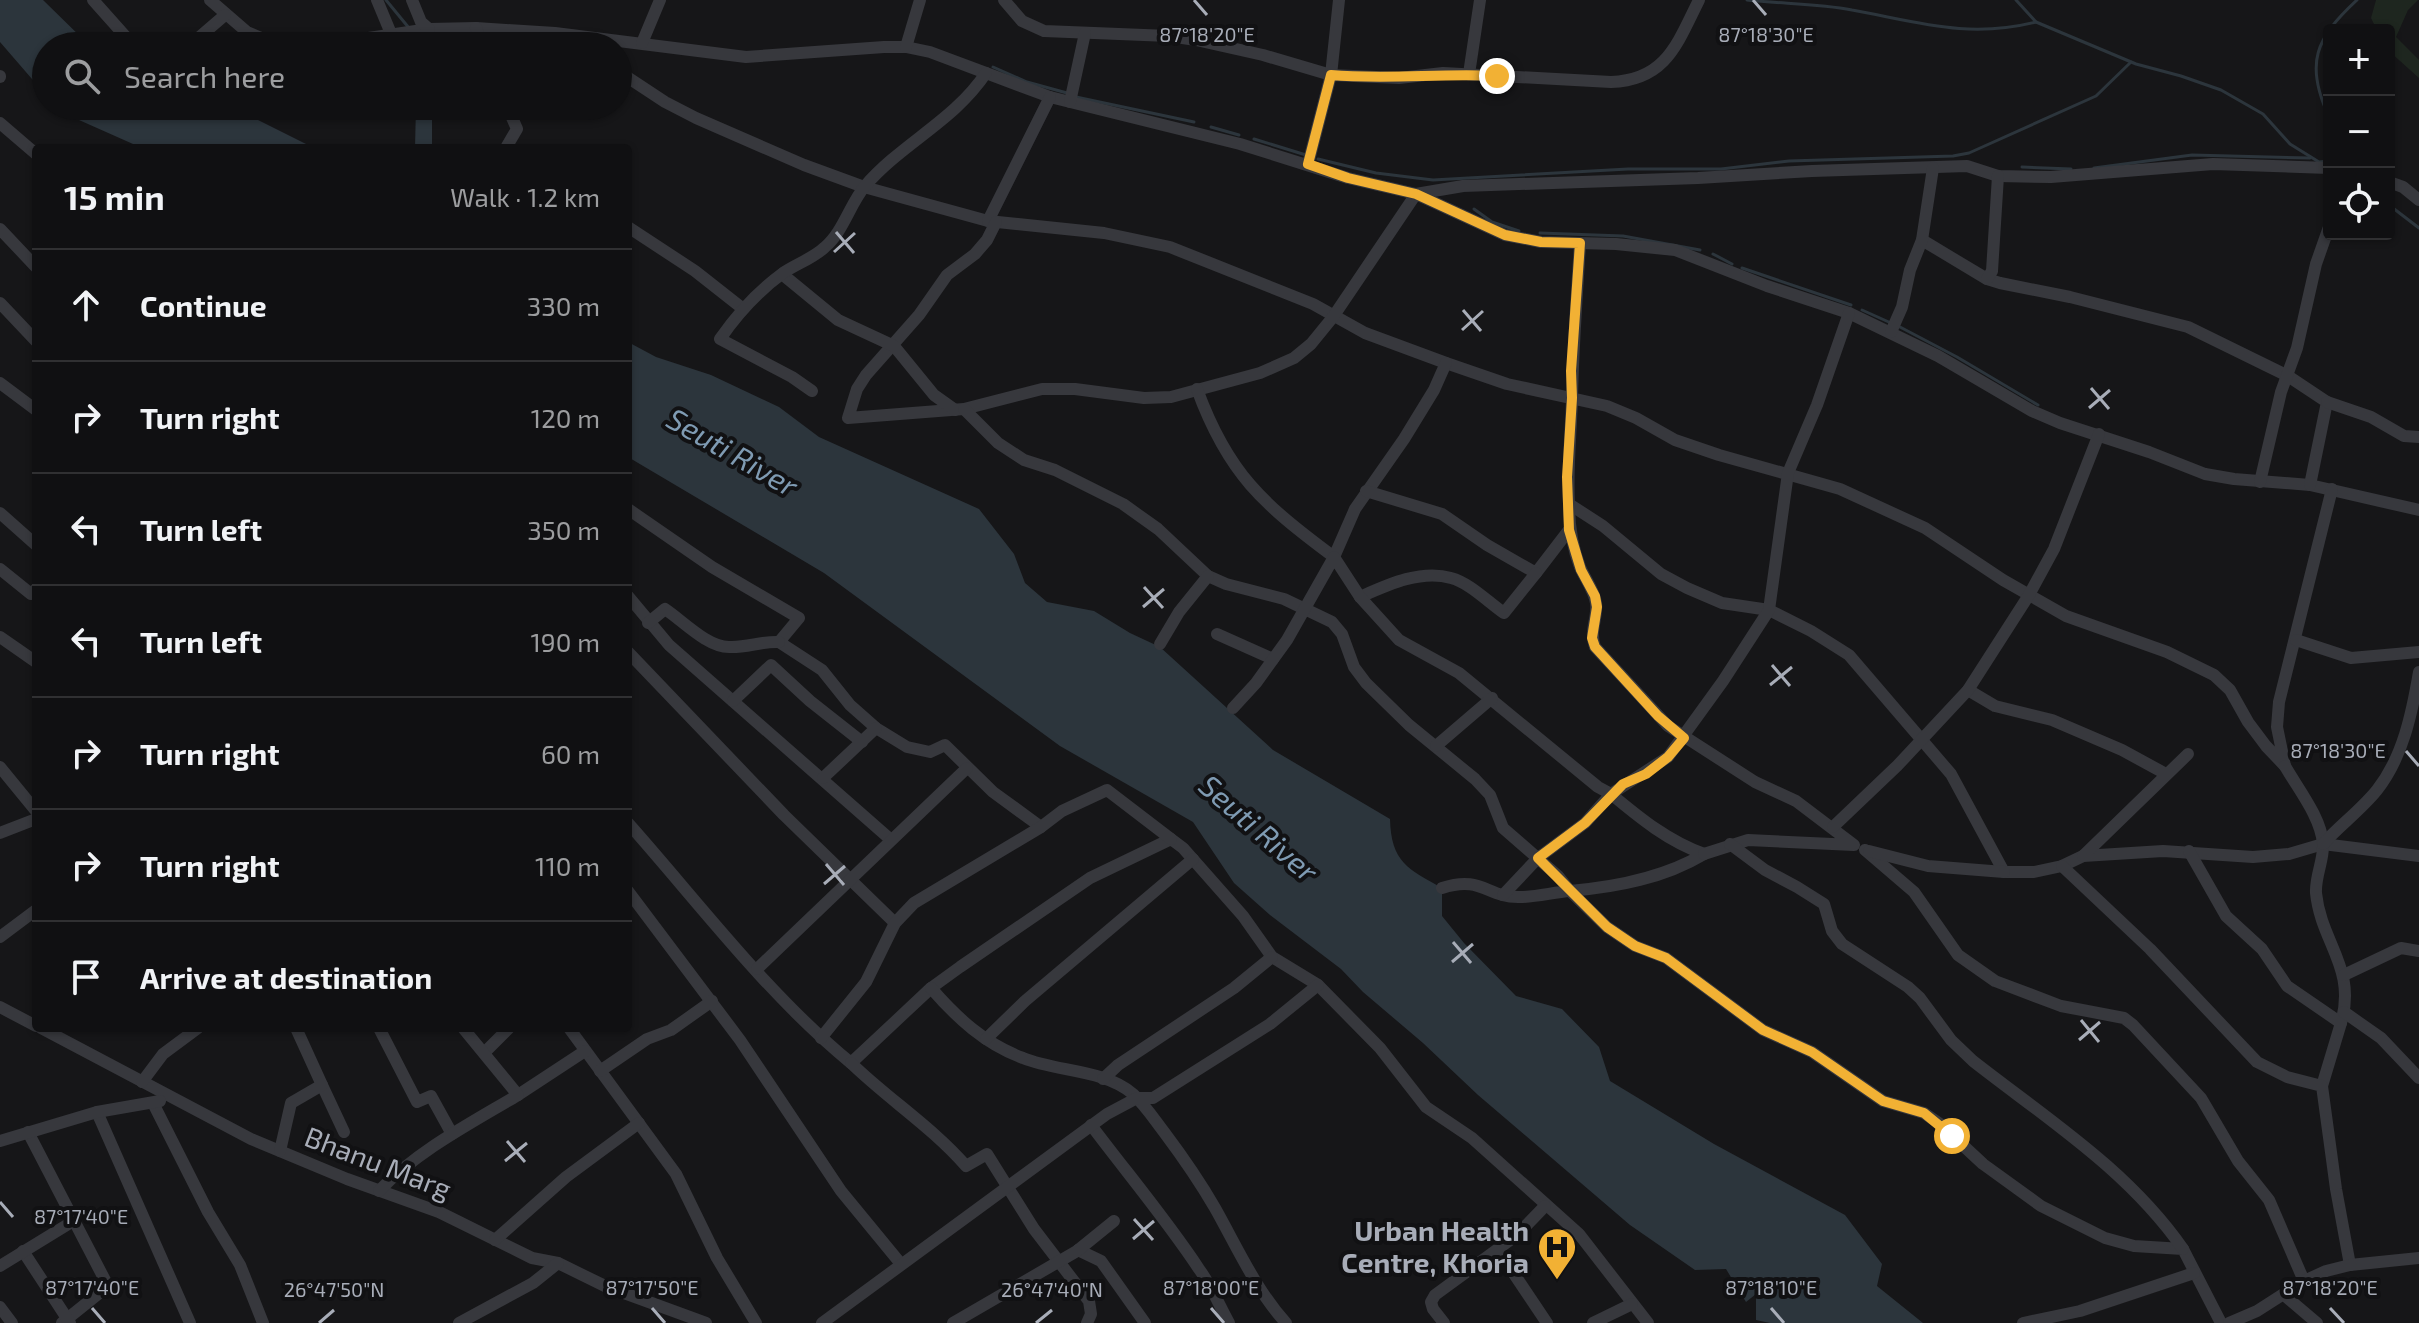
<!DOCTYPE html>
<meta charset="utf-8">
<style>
body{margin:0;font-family:"Exo 2",sans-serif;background:#19191b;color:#f1f3f6}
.controls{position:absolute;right:24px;top:24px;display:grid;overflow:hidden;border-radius:8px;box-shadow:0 2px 6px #0004}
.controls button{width:72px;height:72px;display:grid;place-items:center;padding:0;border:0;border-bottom:2px solid #303032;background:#101012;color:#f1f3f6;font:40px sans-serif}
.stop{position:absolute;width:24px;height:24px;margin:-18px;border:6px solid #f2b134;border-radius:50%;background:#fff}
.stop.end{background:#f2b134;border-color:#fff;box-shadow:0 2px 8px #0008}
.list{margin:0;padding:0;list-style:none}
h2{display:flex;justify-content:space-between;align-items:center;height:104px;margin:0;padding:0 32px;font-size:34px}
h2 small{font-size:26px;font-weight:400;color:#9c9d9f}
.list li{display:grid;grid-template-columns:52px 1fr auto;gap:24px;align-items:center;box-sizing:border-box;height:112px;padding:0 32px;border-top:2px solid #303032}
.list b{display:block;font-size:30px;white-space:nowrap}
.list em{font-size:26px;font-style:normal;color:#9c9d9f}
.icon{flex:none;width:44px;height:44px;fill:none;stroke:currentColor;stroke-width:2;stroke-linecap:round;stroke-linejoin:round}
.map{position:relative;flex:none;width:2419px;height:1323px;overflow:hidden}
.search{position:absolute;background:#101012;box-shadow:0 2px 6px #0004;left:32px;top:32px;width:600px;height:88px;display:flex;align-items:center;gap:20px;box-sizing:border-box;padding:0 28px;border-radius:44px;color:#9c9d9f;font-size:30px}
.panel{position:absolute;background:#101012;box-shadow:0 2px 6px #0004;left:32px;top:144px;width:600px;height:888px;border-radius:8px}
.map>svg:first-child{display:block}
</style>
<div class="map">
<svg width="2419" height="1323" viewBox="0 0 2419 1323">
<rect width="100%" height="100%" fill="#161618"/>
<path fill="#1e261f" d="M2376,0H2418L2408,10L2396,37L2419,60V78L2389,51V30H2377L2371,18Z"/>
<g fill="#2c353c">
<path d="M0,0H43L90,46H46V92L32,79L0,42Z"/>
<path d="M63,106H208L248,115L314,148H142L79,120Z"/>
<path d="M416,106H432V148H415Z"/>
<path d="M628,342L656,357L711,375L779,407L819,437L979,509L1014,554L1025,583L1047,602L1094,611L1130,633L1160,647L1273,750L1390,819C1391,862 1408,869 1442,888V916L1464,943L1516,996L1562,1009L1599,1047L1610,1081L1714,1144L1845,1215L1882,1264L1877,1286L1923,1323H1770L1756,1320V1294L1746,1302L1726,1269L1695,1270L1630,1225L1478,1095L1423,1043L1363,992L1341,969L1270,915L1234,883L1193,822L1060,746L824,573L628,457Z"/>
</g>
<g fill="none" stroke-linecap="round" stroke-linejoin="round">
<g stroke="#2c353c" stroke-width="3">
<path d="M386,0L409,28"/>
<path d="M1747,0C1782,4 1818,3 1852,10C1918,22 1968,39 2036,22"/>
<path d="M2016,0L2036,22L2136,64L2181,76L2221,90L2263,114L2290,144L2319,162L2329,161"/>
<path d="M412,35L416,46"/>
<path d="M993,67L1027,82L1067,93"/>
<path d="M1076,97L1194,122"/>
<path d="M2329,117C2304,63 2316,38 2357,0"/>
<path d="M1211,127L1239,135"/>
<path d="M1254,139L1306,155"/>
<path d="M1318,159L1376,173L1433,180L1628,169H1721L1789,161L1953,156L1969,153L2096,96L2131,62"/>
<path d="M2022,167L2071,169"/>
<path d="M2094,168L2192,155L2310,158"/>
<path d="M2389,205L2419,228"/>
<path d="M1474,209L1492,222L1519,231"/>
<path d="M1540,233L1623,236L1700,250"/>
<path d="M1713,254L1732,264"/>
<path d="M1742,268L1851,305"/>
<path d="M1862,310L1891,323"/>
<path d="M1900,327L1957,357L2038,405"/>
</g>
<g stroke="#37383d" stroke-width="12">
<path d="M93,0L134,46"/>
<path d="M210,0L247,32L266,40L286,44L355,40L429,29L476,28L555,33L746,57L884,47H906L930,52L1050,97L1240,144L1348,178L1416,194L1505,235L1541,242L1616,244L1675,250L1767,286L1849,313L1938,356L2032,411L2060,423L2149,452L2205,474L2234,479L2310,485L2419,510"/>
<path d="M377,0L392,36"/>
<path d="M412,0L421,22L429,29"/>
<path d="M1004,0L1022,21L1044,31L1169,36L1196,40L1263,55L1331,75L1399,78L1443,73L1611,82C1666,80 1677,44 1699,0"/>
<path d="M476,28L483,46"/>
<path d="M642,43L660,0"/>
<path d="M189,46L225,15"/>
<path d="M906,47L920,0"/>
<path d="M618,71L665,102L696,118L804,165L864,187L988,221L1104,233L1170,247L1313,304L1365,333L1446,363L1507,384L1607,406L1636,418L1675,440L1719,455L1840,489L1925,528L2003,580L2066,616L2167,652L2214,675L2230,690L2248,722L2266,746L2285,766L2277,727L2279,702L2332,489"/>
<path d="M1469,74L1480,0"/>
<path d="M0,76V77"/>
<path d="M1070,102L1085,33"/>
<path d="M507,106L517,129L507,146L509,148"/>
<path d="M0,123L36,154"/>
<path d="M1308,164L1331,75L1339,0"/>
<path d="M2389,182L2403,187L2419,200"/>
<path d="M988,221L1050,97"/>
<path d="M996,222L987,240L975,254L947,275L919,315L866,375L857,389L848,418L964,409L1042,389H1075L1144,398L1171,397L1260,373L1294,358L1311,344L1333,317L1416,194L1463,186L1698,178L1812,171L1967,166L1998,176L2051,177L2213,164L2329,168"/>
<path d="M628,227L695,271L742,308"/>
<path d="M0,229L36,267"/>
<path d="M1922,240L1987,279L2000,283L2070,297L2188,327L2288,376L2327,402L2310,485"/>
<path d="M1580,243C1577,295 1573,347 1572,398C1571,434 1567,468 1569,504L1603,526L1661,574L1687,588L1722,603L1769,610L1811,631L1849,655L1951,774L2004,872H2034L2062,866L2083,856L2163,851L2253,857L2289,854L2323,844L2419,856"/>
<path d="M782,274L838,320L894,346L934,395L955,410"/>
<path d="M1987,279L1992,271L1998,176"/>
<path d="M0,303L36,341"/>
<path d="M1849,313L1817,405L1788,473L1769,610L1723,681L1668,757L1611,794C1641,819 1668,841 1704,854C1664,878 1617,887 1570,891L1607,927L1635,946L1666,958L1763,1030L1812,1052L1883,1101L1924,1113L1940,1124L1983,1164L2041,1206L2105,1238L2134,1246L2183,1249L2221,1323"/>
<path d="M1891,332L1902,307L1910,270L1922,240L1933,168"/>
<path d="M0,383L36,410"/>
<path d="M1197,389C1228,474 1263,504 1334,557L1355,509L1404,439L1434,390L1446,363"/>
<path d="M812,391L792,377L720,339C738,313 757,292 783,273C796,264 814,258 825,247C843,232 850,204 865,186C902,143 954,121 986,73"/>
<path d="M2327,402L2371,417L2404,436L2419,437"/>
<path d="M964,409L998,443L1024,460L1055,470L1123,504L1158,529L1208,576L1226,584L1284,599L1332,622L1342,634L1354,667L1366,683L1409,725L1475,779L1490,795L1503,828L1558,876L1570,891C1554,892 1537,897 1520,897C1486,898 1483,875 1442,888"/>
<path d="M2260,482L2281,392L2297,348L2316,264L2329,227"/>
<path d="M1366,491L1442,514L1487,545L1536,573L1569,530"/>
<path d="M1569,504C1569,526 1572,546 1580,567C1585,579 1594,590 1596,603C1598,618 1589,630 1595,647L1668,726L1755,782L1796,801L1854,845L1748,840L1704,854"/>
<path d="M628,509L712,567L799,618L779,642L822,670L850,705L876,728L907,747L930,752L945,745L993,792L1041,827"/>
<path d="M0,513L36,545"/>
<path d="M0,569L31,594L36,589"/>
<path d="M628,596L669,645L890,839"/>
<path d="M1360,597C1387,585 1421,569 1451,578C1470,583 1488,602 1504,613L1536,573"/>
<path d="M648,623L665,609C683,621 707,647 729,647C746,648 762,641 779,642"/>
<path d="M1217,634L1273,659"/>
<path d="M0,637L36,662"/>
<path d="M2296,640L2351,658L2419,652"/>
<path d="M1160,644L1179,612L1208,576"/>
<path d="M628,652L784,815L895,923"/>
<path d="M1968,690L1995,706L2052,720L2122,750L2166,774"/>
<path d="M733,701L771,665L810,701L862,742"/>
<path d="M1233,708L1256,683L1287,640L1334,557L1360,597L1399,640L1459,673L1598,787L1611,794L1585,823L1538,858L1503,895"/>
<path d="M1436,746L1492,698"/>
<path d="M2285,766C2298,789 2321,817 2323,844C2324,860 2315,876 2316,893C2321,943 2357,968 2341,1023"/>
<path d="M0,767L36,811"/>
<path d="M823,778L876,728"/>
<path d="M628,823C700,904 767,994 851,1063L931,988L960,967L1090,878L1171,839L1183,848L1243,916L1272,957L1318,985L1380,1048L1426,1107L1472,1138L1579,1234L1648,1323"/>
<path d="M1833,827L1897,766L1968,690L2029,595L2054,549L2099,434"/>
<path d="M0,833L36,819"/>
<path d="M1730,844L1765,870L1797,887L1824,904L1832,931L1842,944L1908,987L1920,998L1951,1040L1973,1061C2047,1119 2128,1170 2183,1249"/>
<path d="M2323,844C2340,825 2361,810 2377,790C2403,757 2412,713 2419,672"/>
<path d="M1865,850L1914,892L1958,955L1995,981L2061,1006L2124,1018L2133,1025L2201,1098L2238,1161L2269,1200L2304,1281"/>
<path d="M1869,851L1928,866L2004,872"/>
<path d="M2189,851L2226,916L2262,949L2287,986L2341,1023L2322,1086"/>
<path d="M2083,856L2188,754"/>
<path d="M2062,866L2150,949L2257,1062L2287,1077L2322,1086L2336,1189L2350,1265"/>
<path d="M628,891L740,1040L841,1191L901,1264"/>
<path d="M0,937L36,910"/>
<path d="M757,969L967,768"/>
<path d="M2344,975L2401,948L2419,951"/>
<path d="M931,988C957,1018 985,1044 1023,1058C1057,1072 1104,1069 1133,1094C1145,1105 1154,1119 1164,1132C1182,1156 1200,1182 1215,1208C1237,1247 1256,1290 1286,1323"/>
<path d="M0,1007L36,1026"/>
<path d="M2344,1012L2381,1038L2419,1078"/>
<path d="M41,1028L251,1139L347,1179L439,1212L532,1258L558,1263L605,1286L706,1323"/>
<path d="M379,1028L417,1102L431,1096L452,1134"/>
<path d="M569,1028L676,1174L717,1258L756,1323"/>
<path d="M821,1038L866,982L895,923L914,903L1041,827L1062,811L1107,790L1171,839"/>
<path d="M986,1039L1025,1001L1193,859"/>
<path d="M484,1053L509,1028"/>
<path d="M851,1063C888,1099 932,1127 966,1166L987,1154L1034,1229L1089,1301L1091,1314L1087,1323"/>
<path d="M600,1071L647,1039L671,1030L712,1001"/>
<path d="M1103,1079L1118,1065L1234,988L1272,957"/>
<path d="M142,1082L163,1054L198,1028"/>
<path d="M322,1085L344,1132"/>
<path d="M518,1095L585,1051"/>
<path d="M153,1103L208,1212L240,1265L263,1323"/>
<path d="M97,1112L190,1323"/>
<path d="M1091,1125C1127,1173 1166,1219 1199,1269C1211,1285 1219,1305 1229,1323"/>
<path d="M28,1132L108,1286L62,1323"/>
<path d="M0,1141L97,1112L160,1101"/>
<path d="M280,1151L291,1103L322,1085L296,1028"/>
<path d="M379,1191C417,1151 471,1123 518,1095L463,1028"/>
<path d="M495,1240L566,1177L639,1123"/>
<path d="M1078,1250L1101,1261L1145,1323"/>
<path d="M1498,1250L1547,1323"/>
<path d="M23,1251L70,1323"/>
<path d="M0,1266L75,1220"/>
<path d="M2284,1295L2317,1323"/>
<path d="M0,1307L12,1323"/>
<path d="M459,1323L533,1283L558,1263"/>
<path d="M822,1323L1107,1114L1137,1098H1153L1270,1024L1318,985"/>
<path d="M953,1323L1077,1251L1114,1221"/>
<path d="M1444,1323L1433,1309L1431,1302L1435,1295L1517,1235L1545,1206"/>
<path d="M1593,1323L1632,1304"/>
<path d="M2023,1323L2080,1311L2194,1273"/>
<path d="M2229,1323L2257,1311L2304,1281L2326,1271L2350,1265L2419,1258"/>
</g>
</g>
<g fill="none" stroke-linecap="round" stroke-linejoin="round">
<path stroke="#f2b134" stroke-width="10" d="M1497,76C1442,73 1387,80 1331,75L1308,164L1348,178L1416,194L1505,235L1541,242L1580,243L1571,371L1572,398L1567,477L1569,530L1581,570L1595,596L1597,607L1592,638L1595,647L1658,716L1684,738L1668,757L1646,774L1623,784L1585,823L1538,858L1607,927L1635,946L1666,958L1763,1030L1812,1052L1883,1101L1924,1113L1952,1136"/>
</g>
<path fill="none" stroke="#a8adb8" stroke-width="3" d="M1194,0L1207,15M1753,0L1766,15M836,232L854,253M834,252L855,233M1463,310L1481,331M1462,330L1483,311M2091,388L2109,409M2089,408L2110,390M1144,587L1163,608M1143,607L1164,589M1772,665L1790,686M1770,685L1792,667M2406,751L2419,766M826,864L844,885M824,884L845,866M1453,942L1471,963M1452,962L1473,944M2081,1020L2099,1042M2079,1040L2100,1022M507,1141L525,1162M505,1161L527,1143M0,1202L13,1217M1134,1219L1153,1240M1133,1239L1154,1221M92,1308L105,1323M652,1308L665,1323M1211,1308L1224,1323M1771,1308L1784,1323M2330,1308L2344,1323M319,1323L334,1310M1036,1323L1052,1310"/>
<defs>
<g id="hospital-pin" transform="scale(2)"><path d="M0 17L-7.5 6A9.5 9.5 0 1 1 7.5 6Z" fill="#f2b134" stroke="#111113"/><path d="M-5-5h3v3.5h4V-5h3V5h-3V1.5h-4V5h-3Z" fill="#111"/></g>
</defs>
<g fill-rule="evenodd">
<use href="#hospital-pin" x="1557" y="1247"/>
</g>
<g text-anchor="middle" stroke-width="8" stroke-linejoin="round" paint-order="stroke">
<g font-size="28" fill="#a8adb8" stroke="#111113">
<text transform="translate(378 1163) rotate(21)" y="10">Bhanu Marg</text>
</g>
<g font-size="28" font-weight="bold" fill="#a8adb8" stroke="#111113" text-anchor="end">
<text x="1529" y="1241">Urban Health<tspan x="1529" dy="32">Centre, Khoria</tspan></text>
</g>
<g font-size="30" font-style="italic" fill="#7f9bb3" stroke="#111113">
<text transform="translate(732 453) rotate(30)" y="10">Seuti River</text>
<text transform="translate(1258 829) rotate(41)" y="10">Seuti River</text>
</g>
</g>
<g font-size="20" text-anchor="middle" fill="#a8adb8" stroke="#111113" stroke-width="8" stroke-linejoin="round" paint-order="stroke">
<text x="1207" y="42">87°18'20"E</text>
<text x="1766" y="42">87°18'30"E</text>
<text x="2338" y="758">87°18'30"E</text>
<text x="81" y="1224">87°17'40"E</text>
<text x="92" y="1295">87°17'40"E</text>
<text x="652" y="1295">87°17'50"E</text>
<text x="1211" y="1295">87°18'00"E</text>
<text x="1771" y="1295">87°18'10"E</text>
<text x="2330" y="1295">87°18'20"E</text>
<text x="334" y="1297">26°47'50"N</text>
<text x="1052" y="1297">26°47'40"N</text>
</g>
</svg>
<div class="controls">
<button>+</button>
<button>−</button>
<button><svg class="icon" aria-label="locate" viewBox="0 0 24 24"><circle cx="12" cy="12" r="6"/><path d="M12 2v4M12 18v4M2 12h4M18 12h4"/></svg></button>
</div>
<div class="stop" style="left:1952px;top:1136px"></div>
<div class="stop end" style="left:1497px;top:76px"></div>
<div class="search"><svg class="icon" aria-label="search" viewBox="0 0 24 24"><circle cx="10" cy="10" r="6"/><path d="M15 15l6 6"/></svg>Search here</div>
<section class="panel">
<h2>15 min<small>Walk · 1.2 km</small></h2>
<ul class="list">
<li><svg class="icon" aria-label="ahead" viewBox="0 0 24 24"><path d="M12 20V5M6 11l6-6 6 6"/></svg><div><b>Continue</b></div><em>330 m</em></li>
<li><svg class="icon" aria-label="right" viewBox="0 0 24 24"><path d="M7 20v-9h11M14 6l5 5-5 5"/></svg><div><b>Turn right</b></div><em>120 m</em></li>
<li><svg class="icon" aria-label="left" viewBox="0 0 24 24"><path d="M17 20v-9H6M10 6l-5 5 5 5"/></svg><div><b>Turn left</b></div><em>350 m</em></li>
<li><svg class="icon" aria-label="left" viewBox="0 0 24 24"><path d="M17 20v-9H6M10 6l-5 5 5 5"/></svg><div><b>Turn left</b></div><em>190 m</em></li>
<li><svg class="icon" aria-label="right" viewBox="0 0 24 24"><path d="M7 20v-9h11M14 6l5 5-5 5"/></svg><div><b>Turn right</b></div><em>60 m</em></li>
<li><svg class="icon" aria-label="right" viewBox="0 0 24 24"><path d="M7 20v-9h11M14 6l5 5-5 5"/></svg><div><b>Turn right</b></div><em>110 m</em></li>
<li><svg class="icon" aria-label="arrive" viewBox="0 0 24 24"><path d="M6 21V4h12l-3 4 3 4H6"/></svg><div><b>Arrive at destination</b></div></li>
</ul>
</section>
</div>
